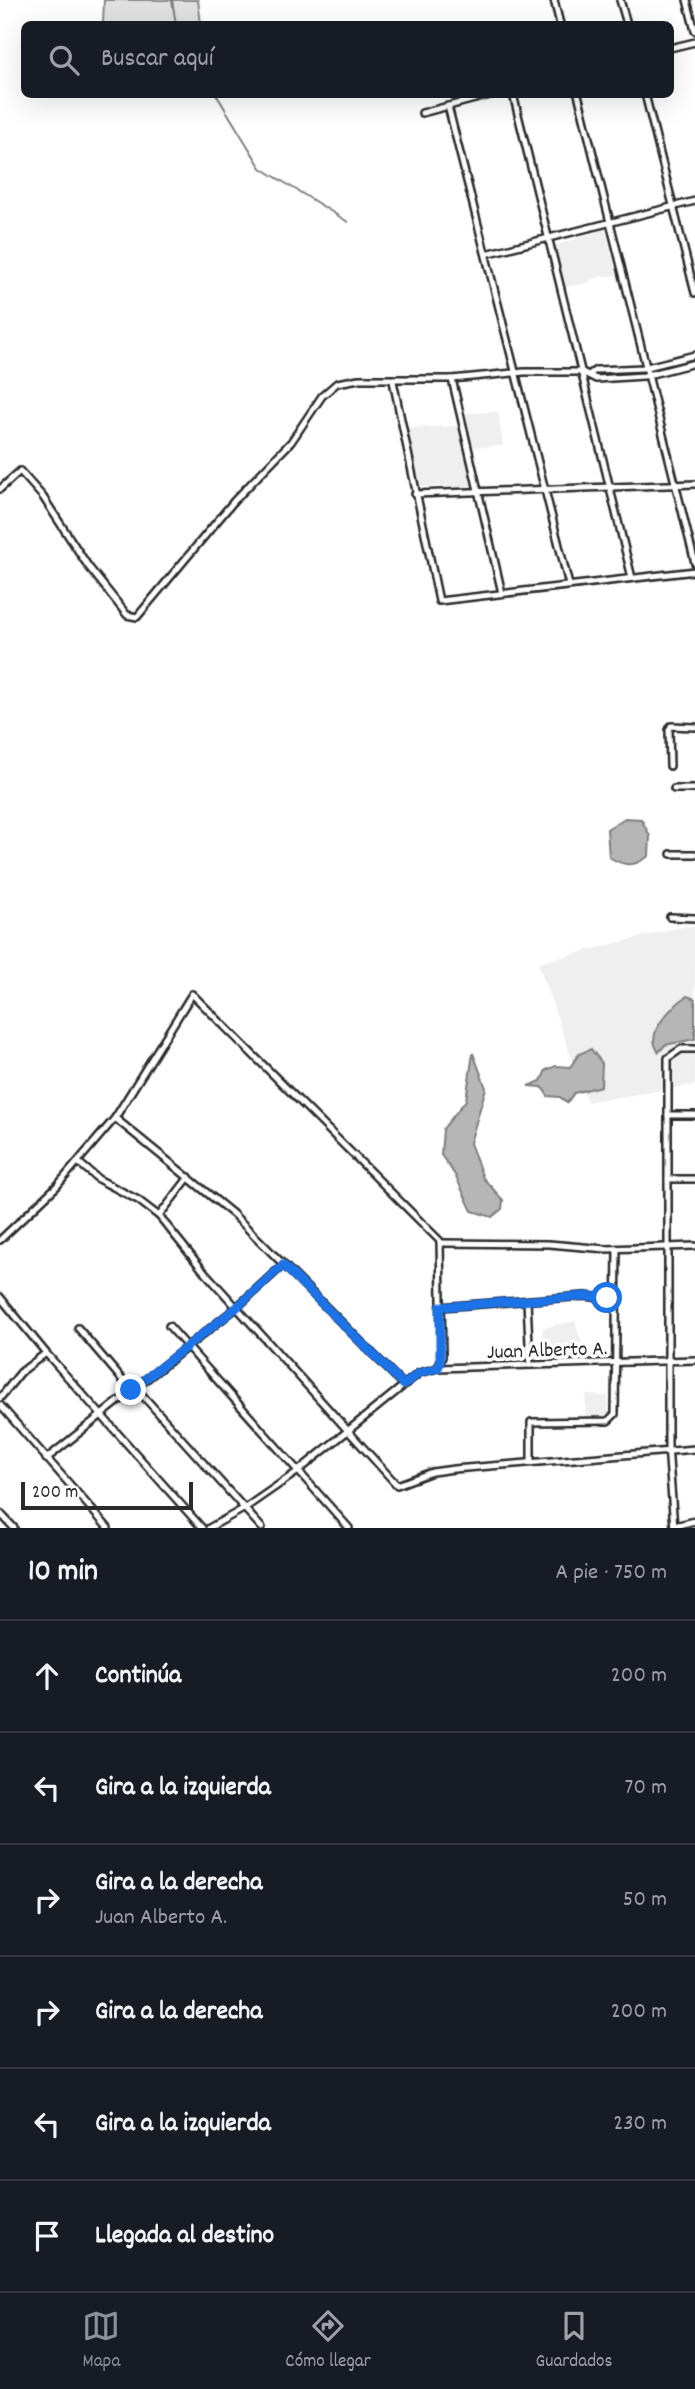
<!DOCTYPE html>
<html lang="es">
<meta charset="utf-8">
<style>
body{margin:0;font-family:Dekko,sans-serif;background:#20242c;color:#f1f3f6}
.scale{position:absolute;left:21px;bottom:18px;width:172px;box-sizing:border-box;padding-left:7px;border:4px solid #2b2b2b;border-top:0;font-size:19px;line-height:24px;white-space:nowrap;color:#2b2b2b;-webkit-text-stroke:5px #fff;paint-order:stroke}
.stop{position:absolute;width:21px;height:21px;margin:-16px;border:5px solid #1a73e8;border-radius:50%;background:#fff}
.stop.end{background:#1a73e8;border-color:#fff;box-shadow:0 2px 7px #0008}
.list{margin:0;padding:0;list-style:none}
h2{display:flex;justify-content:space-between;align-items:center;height:91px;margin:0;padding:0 28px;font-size:30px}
h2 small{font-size:23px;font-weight:400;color:#9ea1a6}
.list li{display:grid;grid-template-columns:46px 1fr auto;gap:21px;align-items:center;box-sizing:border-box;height:112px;padding:0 28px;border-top:2px solid #363941}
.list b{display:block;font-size:26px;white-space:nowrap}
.list p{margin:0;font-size:23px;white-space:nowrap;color:#9ea1a6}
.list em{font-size:23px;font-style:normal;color:#9ea1a6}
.icon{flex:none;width:38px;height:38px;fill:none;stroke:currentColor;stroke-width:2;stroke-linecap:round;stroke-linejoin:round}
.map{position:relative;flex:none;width:695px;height:1528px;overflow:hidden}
.search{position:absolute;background:#171b24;box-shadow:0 7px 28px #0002;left:21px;right:21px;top:21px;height:77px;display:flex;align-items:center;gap:18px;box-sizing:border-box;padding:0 24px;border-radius:10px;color:#9ea1a6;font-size:26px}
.sheet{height:763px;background:#171b24}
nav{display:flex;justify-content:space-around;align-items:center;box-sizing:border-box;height:98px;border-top:2px solid #363941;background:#171b24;font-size:19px;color:#9ea1a6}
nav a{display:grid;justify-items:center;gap:4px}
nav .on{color:#8c9099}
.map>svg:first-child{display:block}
</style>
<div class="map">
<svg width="695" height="1528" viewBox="0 0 695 1528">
<rect width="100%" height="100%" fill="#fff"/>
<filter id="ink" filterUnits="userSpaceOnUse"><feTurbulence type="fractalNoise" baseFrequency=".0143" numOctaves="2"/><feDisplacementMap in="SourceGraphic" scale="14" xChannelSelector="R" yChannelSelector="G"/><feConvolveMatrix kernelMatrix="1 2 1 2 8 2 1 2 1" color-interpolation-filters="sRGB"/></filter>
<g filter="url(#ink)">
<g fill="#efefef">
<path d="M605,229L617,275L597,277L588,283L561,288L553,246Z"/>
<path d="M498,412L503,446L472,447L464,413Z"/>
<path d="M458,426L472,487L418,486L407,428Z"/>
<path d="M685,926H695V1085L587,1102L538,963Z"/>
<path d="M575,1321L582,1344L577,1363L542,1362L543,1328Z"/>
<path d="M586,1395L608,1396V1419H585Z"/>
</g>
<path fill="#e0e0e0" stroke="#868686" stroke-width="2" d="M104,0H198L201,24H103Z"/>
<g fill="#b6b6b6" stroke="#7e7e7e" stroke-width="2">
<path d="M625,818L641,819L650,836L649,856C634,867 625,867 609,857L607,829Z"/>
<path d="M687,996L695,999V1039L665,1045L659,1052C643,1033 672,1007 687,996Z"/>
<path d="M591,1049L602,1063L601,1086L574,1093L567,1103L560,1097L548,1096L542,1087L528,1086L541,1081L546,1070L556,1066L570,1067L579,1054Z"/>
<path d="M473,1053L486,1088L470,1143L483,1178L503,1200L502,1209L492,1217L472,1211L455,1175L441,1155L443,1129L466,1100Z"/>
</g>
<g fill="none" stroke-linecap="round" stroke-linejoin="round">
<g stroke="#7e7e7e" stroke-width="2">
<path d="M172,0L176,24"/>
<path d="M216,94L261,168L348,222"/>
</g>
<g stroke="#2b2b2b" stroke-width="10">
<g id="street">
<path d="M554,0L560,24"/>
<path d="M620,0L627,24"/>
<path d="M687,0L695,31"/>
<path d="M670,48L695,42"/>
<path d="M513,94L632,578"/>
<path d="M578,94L695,563"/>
<path d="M645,94L695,293"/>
<path d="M448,106L569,585"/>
<path d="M422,113L494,94"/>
<path d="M486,254L695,201"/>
<path d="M590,374L596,370L643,368L695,355"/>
<path d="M452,379L502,593"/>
<path d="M393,381L439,601L695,571"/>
<path d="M0,489L20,471L43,497L88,566L127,615L137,617L234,501L291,442L322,396L337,383L359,379H452L524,372H582L596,379L644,376L695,363"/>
<path d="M415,494L695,484"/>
<path d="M670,766L669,730L671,726L695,727"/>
<path d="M674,789H695"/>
<path d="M671,854H695"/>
<path d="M670,917L695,918"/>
<path d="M668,1115H695"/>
<path d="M115,1118L233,1214L404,1385"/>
<path d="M78,1162L98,1179L138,1200L159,1216L202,1269L397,1485L432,1472L454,1469L695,1449"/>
<path d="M668,1179H695"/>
<path d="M159,1216L189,1177"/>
<path d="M0,1240L57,1186L115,1118L192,994L440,1241L442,1357L438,1368"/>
<path d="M441,1243L549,1244L606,1249L695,1246"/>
<path d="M0,1297L46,1353L202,1528"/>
<path d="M527,1301L530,1365"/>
<path d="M441,1307L585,1296L617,1300"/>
<path d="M169,1326L349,1528"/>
<path d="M78,1328L131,1390"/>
<path d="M135,1387L262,1528"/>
<path d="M0,1398L21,1372L46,1353"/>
<path d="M0,1405L108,1528"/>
<path d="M46,1459L236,1308L283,1265"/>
<path d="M531,1462V1422L608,1421L615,1414L617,1249"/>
<path d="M0,1513L14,1528"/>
<path d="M674,1526L695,1521"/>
<path d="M209,1528L245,1508L297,1472L419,1373L438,1368L695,1360"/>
<path d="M674,1528L668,1446V1058L681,1049H695"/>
</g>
</g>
<use href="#street" stroke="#fff" stroke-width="5"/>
</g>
</g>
<g fill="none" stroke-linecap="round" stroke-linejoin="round" filter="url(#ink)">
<path stroke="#1a73e8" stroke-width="9" d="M131,1390L236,1308L283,1265L404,1385L419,1373L438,1368L440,1363V1307L585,1296L607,1298"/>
</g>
<g text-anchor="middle" stroke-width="7" stroke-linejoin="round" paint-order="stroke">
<g font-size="21" fill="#2b2b2b" stroke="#fff">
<text transform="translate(547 1349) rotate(-2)" y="7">Juan Alberto A.</text>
</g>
</g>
</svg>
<div class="scale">200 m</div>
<div class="stop" style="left:607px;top:1298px"></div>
<div class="stop end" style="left:131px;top:1390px"></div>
<div class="search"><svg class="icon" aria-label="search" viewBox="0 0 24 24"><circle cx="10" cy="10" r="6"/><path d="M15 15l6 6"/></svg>Buscar aquí</div>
</div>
<section class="sheet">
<h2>10 min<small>A pie · 750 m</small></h2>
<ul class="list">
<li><svg class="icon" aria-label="ahead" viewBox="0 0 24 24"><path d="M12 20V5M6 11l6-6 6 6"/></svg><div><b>Continúa</b></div><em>200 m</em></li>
<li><svg class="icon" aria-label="left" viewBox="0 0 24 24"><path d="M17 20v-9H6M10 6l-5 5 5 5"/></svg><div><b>Gira a la izquierda</b></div><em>70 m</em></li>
<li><svg class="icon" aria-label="right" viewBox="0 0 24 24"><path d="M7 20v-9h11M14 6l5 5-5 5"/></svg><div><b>Gira a la derecha</b><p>Juan Alberto A.</p></div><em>50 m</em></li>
<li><svg class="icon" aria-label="right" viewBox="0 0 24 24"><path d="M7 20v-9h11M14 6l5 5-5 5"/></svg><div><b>Gira a la derecha</b></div><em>200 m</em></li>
<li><svg class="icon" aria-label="left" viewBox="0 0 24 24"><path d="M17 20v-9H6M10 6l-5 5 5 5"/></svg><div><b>Gira a la izquierda</b></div><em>230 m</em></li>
<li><svg class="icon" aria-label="arrive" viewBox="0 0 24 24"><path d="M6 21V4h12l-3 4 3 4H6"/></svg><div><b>Llegada al destino</b></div></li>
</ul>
</section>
<nav>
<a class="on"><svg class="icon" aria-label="map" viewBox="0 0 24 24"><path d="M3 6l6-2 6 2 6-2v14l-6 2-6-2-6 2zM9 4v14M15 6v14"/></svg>Mapa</a>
<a><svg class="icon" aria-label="directions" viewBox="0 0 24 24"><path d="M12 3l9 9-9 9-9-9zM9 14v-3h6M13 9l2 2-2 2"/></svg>Cómo llegar</a>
<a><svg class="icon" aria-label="saved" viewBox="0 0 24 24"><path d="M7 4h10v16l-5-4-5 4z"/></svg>Guardados</a>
</nav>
